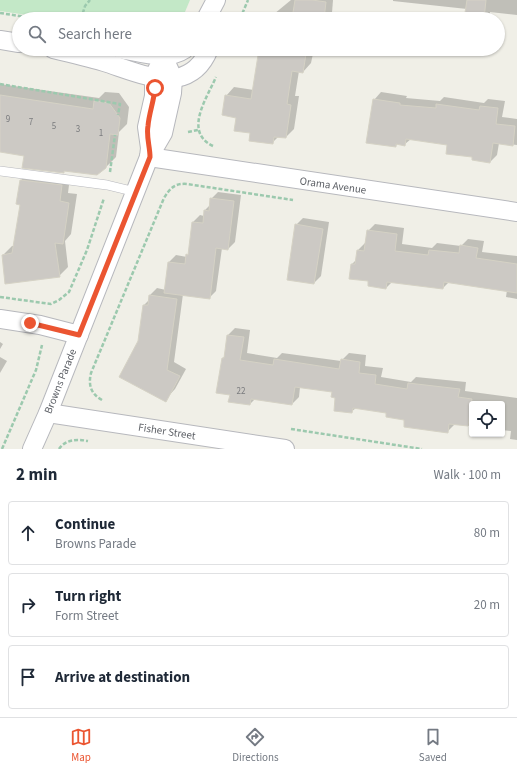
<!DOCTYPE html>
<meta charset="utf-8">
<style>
body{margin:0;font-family:"Source Sans 3",sans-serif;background:#f2f2f3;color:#1f2937}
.controls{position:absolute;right:12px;bottom:12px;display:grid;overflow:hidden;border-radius:4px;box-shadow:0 1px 3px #0004}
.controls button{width:36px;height:36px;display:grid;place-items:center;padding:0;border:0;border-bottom:1px solid #e0e1e3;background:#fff;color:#1f2937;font:20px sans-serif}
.stop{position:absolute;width:12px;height:12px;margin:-9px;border:3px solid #eb5531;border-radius:50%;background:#fff}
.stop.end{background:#eb5531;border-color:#fff;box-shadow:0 1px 4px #0008}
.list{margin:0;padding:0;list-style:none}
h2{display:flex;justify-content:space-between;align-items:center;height:52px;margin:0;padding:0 16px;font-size:17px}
h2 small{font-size:13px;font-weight:400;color:#747a83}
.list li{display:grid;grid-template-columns:26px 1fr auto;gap:12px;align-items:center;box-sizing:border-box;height:64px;margin:0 8px 8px;padding:0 8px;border:1px solid #e0e1e3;border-radius:4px}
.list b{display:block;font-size:15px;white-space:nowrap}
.list p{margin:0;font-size:13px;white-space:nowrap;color:#747a83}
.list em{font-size:13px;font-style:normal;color:#747a83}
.icon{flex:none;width:22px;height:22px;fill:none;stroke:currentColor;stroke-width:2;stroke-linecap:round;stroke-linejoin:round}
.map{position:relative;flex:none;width:517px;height:449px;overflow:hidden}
.search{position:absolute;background:#fff;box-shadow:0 1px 3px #0004;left:12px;right:12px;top:12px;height:44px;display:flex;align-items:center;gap:10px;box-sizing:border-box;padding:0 14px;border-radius:22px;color:#747a83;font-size:15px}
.sheet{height:268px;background:#fff}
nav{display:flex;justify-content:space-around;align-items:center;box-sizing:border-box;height:56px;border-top:1px solid #e0e1e3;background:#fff;font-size:11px;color:#747a83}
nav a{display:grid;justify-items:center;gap:2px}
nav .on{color:#eb5531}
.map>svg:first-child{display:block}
</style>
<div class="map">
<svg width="517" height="449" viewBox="0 0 517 449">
<rect width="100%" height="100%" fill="#f0efe7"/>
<path fill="#c3e8c7" d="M0,0H190L182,19H54L0,11Z"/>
<g fill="#0003">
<path d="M291,0H333L332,13L325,19H274V14Z"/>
<path d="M393,0H517V15L490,12L489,19H465L467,9L393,1Z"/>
<path d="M260,49H314L311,63L303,72L299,71L295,96H299L294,129L286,137L279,136L272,143L237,117L226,96L234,87L254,90Z"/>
<path d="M0,84L99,98L105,92L119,93L129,107L127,124L119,132L116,157L105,168L66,170L63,172L25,155L0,151Z"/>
<path d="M381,92L407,96L406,98L440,101L444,97L484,103L488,99L505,101L502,117L517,119V145L499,143L497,155L490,162L473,157L449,144L411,139L405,144L398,143L396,146L374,100Z"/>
<path d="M30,171L70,177L68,193L77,194L71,234L65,241L68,267L59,276L3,255L12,246H15L21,204V180Z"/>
<path d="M218,192L241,195L235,242L228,249L222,248L216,291L209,298L183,294L174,362L186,369L175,389L165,400L139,341L144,305L149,300L150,295L157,288L166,290L169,262L176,255L187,257L190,253L193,222L200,215L204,216L205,210L210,205L211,199Z"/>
<path d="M303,218L329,222L321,276L314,283L296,225Z"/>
<path d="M375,224L404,228L402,244L432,248L437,243L461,246L468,239L484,241L482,252L517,256V299L506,297L507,290L449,282L443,288L392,282L386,288L370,280L352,264L357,259L358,250L365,243L368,231Z"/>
<path d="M235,328L250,330L247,353L277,358L282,353L341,361L349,353L366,355L365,366L383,368L381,377L411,382L416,377L466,382L465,391L517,398V440L510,439L511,431L502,430V404H472V426L455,424L447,432L388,412L356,408L351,412L333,391L300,387L299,397L292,404L256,398L250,404L231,394L223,358L225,356L228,335Z"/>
<path d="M0,342L3,344L0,349Z"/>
<path d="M0,357L7,361L0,373Z"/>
</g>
<g fill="#ccc9c4" stroke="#d5d2c5">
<path d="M295,0H312L326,2L324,19H292Z"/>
<path d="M467,0H486L484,19H464Z"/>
<path d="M259,49H275L306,54L303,73L292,71L287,104L291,105L286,138L274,137L273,144L249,141L250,133L234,131L236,118L222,115L225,95L251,99Z"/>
<path d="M0,95L93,109L94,101L109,103L120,118L118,135L110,134L106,168L97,175L64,171V173L22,168L24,156L0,152Z"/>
<path d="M373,99L400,103V105L436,108V104L479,110L480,106L498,108L496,124L515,126L513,146L493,143L490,163L472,160V157L446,154L447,145L406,139L405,146L396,144V147L366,143Z"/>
<path d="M20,180L62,185L60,201L69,203L63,244L55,243L60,277L5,284L2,255L12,253L20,205L16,204Z"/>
<path d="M210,198L234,201L228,250L216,248L210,299L164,293L168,262L185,264L186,254L188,255L192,222L203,223L204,210L209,211Z"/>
<path d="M295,224L323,229L314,284L287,280Z"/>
<path d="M367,230L397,234L395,251L428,255L429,250L459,253L460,245L478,248L476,258L517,264V293L444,282L443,289L387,282L386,289L368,286V281L349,279L351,264H355L357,250L364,251Z"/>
<path d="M149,295L177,299L167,370L180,376L166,402L119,377L138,341L143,305H148Z"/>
<path d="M227,335L244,337L240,360L273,365L274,359L339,369L341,359L360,362L359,373L376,375L375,384L407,389L408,383L460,389L458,397L472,399L468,426L449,424L448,433L404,427V420L386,417V413L353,408L352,413L334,411L335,398L331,397L332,392L295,387L292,405L251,399L250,405L228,402L230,395L216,393L222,358H224Z"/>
</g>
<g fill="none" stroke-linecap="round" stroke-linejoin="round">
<g stroke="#b7b8bd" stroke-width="10">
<path id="service" d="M0,171L107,185L136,192"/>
</g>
<g stroke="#b7b8bd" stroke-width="20">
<g id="minor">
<path d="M206,19L216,0"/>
<path d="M0,40L19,43"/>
<path d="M53,49C70,53 87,57 104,62C124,68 155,82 176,78C192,75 203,64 209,49"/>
<path d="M120,49C140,52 166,62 185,49"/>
<path d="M149,157L517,212"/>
<path d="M149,157L150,148L147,127L154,96V76L159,66"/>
<path d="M0,319L40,325L79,335"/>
<path d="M48,413L285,449"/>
<path d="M32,449L48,413L149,157L163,133L172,93L173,78L163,56"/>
</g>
</g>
<g stroke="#9cc9ae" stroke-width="2.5" stroke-dasharray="4 2" stroke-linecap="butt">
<path d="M0,13L39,19"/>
<path d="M81,19L85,6L90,0"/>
<path d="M240,19L248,0"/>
<path d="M0,84L120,104L118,115"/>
<path d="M188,132L198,130"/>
<path d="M213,146C183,132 207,98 216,77"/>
<path d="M110,172L115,135"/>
<path d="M0,297L51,304L59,300L69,292L87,250L104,198"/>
<path d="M102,400C91,394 88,385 91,373L164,198C170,188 175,183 187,184L293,200"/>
<path d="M291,429L422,449"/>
<path d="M2,449L36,370L42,345"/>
<path d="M59,449C66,439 77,439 88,441"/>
</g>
<use href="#service" stroke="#fff" stroke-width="9"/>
<use href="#minor" stroke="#fff" stroke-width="18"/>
</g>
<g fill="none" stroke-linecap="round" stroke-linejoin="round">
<path stroke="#eb5531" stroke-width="5" d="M30,323L79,335L150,157C150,147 146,136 148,126C149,113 154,101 155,88"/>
</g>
<g text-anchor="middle" stroke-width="3.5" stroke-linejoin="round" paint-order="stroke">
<g font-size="9" fill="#7a7b7e">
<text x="8" y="122">9</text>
<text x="31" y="125">7</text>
<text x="54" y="129">5</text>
<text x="78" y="132">3</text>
<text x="101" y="136">1</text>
<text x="241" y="394">22</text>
</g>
<g font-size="11" fill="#5e6167" stroke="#fff">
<text transform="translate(333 185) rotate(8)" y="4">Orama Avenue</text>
<text transform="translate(60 381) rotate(-68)" y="4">Browns Parade</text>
<text transform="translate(167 431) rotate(9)" y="4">Fisher Street</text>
</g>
</g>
</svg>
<div class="controls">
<button><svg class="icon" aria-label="locate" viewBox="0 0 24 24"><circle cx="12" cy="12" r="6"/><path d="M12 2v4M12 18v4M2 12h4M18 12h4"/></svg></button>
</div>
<div class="stop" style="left:155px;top:88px"></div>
<div class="stop end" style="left:30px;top:323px"></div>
<div class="search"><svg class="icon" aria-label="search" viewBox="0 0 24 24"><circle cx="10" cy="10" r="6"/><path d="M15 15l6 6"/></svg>Search here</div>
</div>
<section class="sheet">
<h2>2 min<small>Walk · 100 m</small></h2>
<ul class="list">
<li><svg class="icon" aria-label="ahead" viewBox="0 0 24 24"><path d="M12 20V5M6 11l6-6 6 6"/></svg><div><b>Continue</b><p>Browns Parade</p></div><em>80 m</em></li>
<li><svg class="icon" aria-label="right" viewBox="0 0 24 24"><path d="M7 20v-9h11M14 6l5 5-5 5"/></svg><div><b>Turn right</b><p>Form Street</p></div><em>20 m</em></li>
<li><svg class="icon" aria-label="arrive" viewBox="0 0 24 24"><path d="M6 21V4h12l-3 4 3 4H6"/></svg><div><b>Arrive at destination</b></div></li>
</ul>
</section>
<nav>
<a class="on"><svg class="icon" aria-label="map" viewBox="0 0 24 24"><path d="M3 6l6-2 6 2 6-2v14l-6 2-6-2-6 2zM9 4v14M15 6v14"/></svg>Map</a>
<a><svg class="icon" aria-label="directions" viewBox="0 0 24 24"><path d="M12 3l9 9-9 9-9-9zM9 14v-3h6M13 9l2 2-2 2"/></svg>Directions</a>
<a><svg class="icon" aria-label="saved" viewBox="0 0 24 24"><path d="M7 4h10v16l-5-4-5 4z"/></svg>Saved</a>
</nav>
